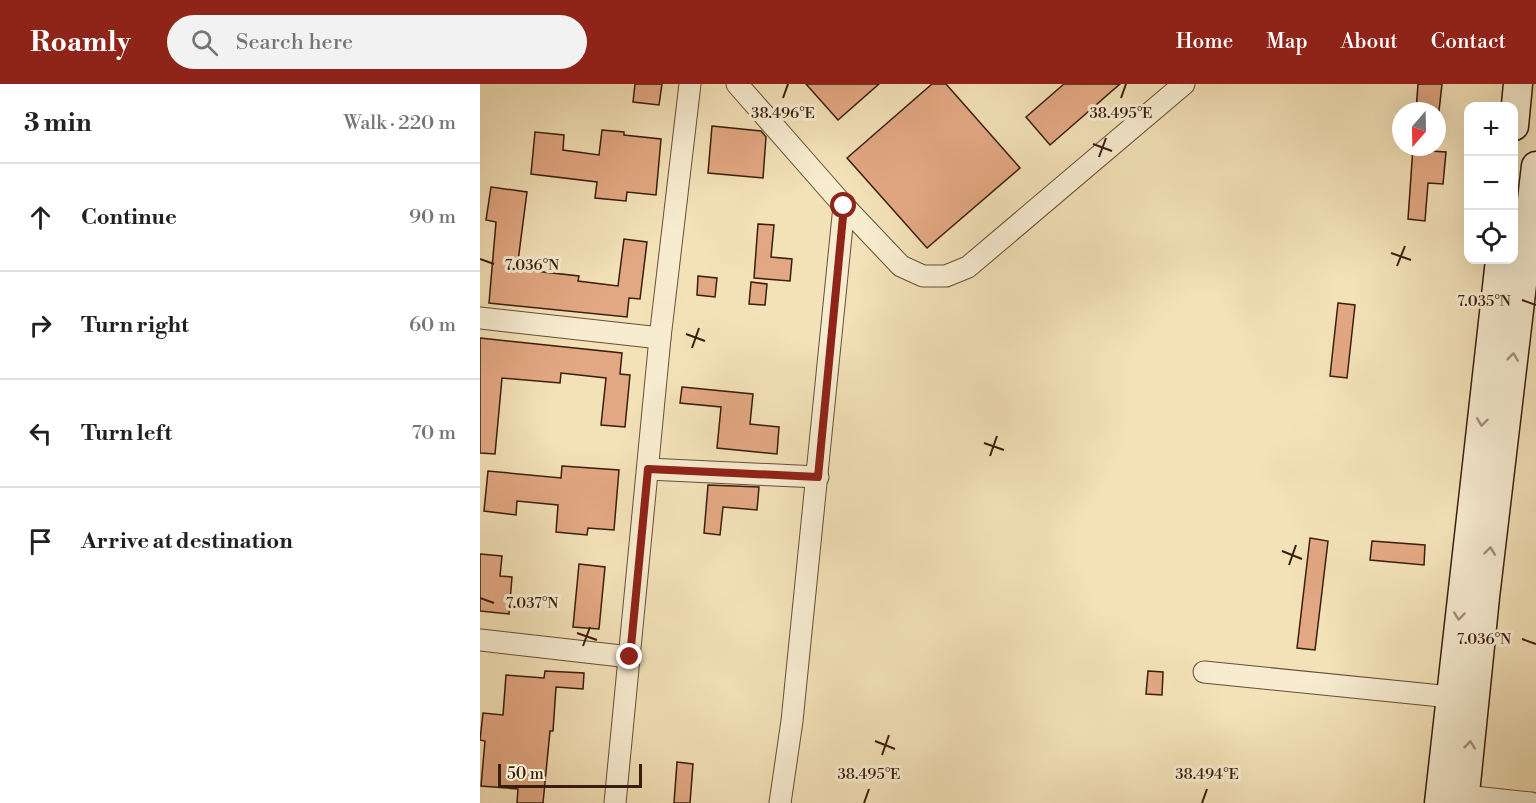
<!DOCTYPE html>
<meta charset="utf-8">
<style>
body{margin:0;font-family:"Libre Bodoni",serif;background:#f2f2f2;color:#202124}
.controls{position:absolute;right:18px;top:18px;display:grid;overflow:hidden;border-radius:12px;box-shadow:0 6px 24px #0002}
.controls button{width:54px;height:54px;display:grid;place-items:center;padding:0;border:0;border-bottom:2px solid #e0e0e0;background:#fff;color:#202124;font:30px sans-serif}
.compass{position:absolute;left:912px;top:18px;width:54px;height:54px;border-radius:50%;background:#fff;box-shadow:0 6px 24px #0002;rotate:200deg}
.scale{position:absolute;left:18px;bottom:15px;width:144px;box-sizing:border-box;padding-left:6px;border:3px solid #3a1d0c;border-top:0;font-size:16px;line-height:21px;white-space:nowrap;color:#3a1d0c;-webkit-text-stroke:4px #f7ecd0;paint-order:stroke}
.stop{position:absolute;width:18px;height:18px;margin:-14px;border:4px solid #8f2418;border-radius:50%;background:#fff}
.stop.end{background:#8f2418;border-color:#fff;box-shadow:0 2px 6px #0008}
.list{margin:0;padding:0;list-style:none}
h2{display:flex;justify-content:space-between;align-items:center;height:78px;margin:0;padding:0 24px;font-size:26px}
h2 small{font-size:20px;font-weight:400;color:#757577}
.list li{display:grid;grid-template-columns:39px 1fr auto;gap:18px;align-items:center;box-sizing:border-box;height:108px;padding:0 24px;border-top:2px solid #e0e0e0}
.list b{display:block;font-size:22px;white-space:nowrap}
.list em{font-size:20px;font-style:normal;color:#757577}
.icon{flex:none;width:33px;height:33px;fill:none;stroke:currentColor;stroke-width:2;stroke-linecap:round;stroke-linejoin:round}
.map{position:relative;flex:none;width:1056px;height:719px;overflow:hidden}
header{display:flex;align-items:center;gap:36px;box-sizing:border-box;height:84px;padding:0 30px;background:#8f2418;color:#fff}
header strong{font-size:28px}
nav{display:flex;gap:33px;margin-inline-start:auto;font-size:21px}
.search{width:420px;height:54px;background:#f2f2f2;display:flex;align-items:center;gap:15px;box-sizing:border-box;padding:0 21px;border-radius:33px;color:#757577;font-size:22px}
main{display:flex}
aside{flex:1;background:#fff}
.map>svg:first-child{display:block}
</style>
<header>
<strong>Roamly</strong>
<div class="search"><svg class="icon" aria-label="search" viewBox="0 0 24 24"><circle cx="10" cy="10" r="6"/><path d="M15 15l6 6"/></svg>Search here</div>
<nav><a>Home</a><a>Map</a><a>About</a><a>Contact</a></nav>
</header>
<main>
<aside>
<h2>3 min<small>Walk · 220 m</small></h2>
<ul class="list">
<li><svg class="icon" aria-label="ahead" viewBox="0 0 24 24"><path d="M12 20V5M6 11l6-6 6 6"/></svg><div><b>Continue</b></div><em>90 m</em></li>
<li><svg class="icon" aria-label="right" viewBox="0 0 24 24"><path d="M7 20v-9h11M14 6l5 5-5 5"/></svg><div><b>Turn right</b></div><em>60 m</em></li>
<li><svg class="icon" aria-label="left" viewBox="0 0 24 24"><path d="M17 20v-9H6M10 6l-5 5 5 5"/></svg><div><b>Turn left</b></div><em>70 m</em></li>
<li><svg class="icon" aria-label="arrive" viewBox="0 0 24 24"><path d="M6 21V4h12l-3 4 3 4H6"/></svg><div><b>Arrive at destination</b></div></li>
</ul>
</aside>
<div class="map">
<svg width="1056" height="719" viewBox="0 0 1056 719">
<rect width="100%" height="100%" fill="#f3e1b7"/>
<filter id="stains"><feTurbulence type="fractalNoise" baseFrequency=".00333" numOctaves="4"/><feColorMatrix values="0 0 0 0 .2 0 0 0 0 .09 0 0 0 0 .02 0 0 0 .5 -.17"/></filter>
<radialGradient id="worn" r=".72"><stop offset=".6" stop-color="#630" stop-opacity="0"/><stop offset="1" stop-color="#630" stop-opacity=".3"/></radialGradient>
<g fill="#e2a883" stroke="#3a1d0c" stroke-width="1.5">
<path d="M155,0H182L179,21L153,18Z"/>
<path d="M326,0H399L358,36Z"/>
<path d="M452,0H466L540,84L447,164L367,74Z"/>
<path d="M584,0H640L570,61L546,33Z"/>
<path d="M938,0H962L959,27H936Z"/>
<path d="M232,42L281,47L286,53L283,94L228,89Z"/>
<path d="M122,46L144,48V51L181,55L176,111L147,108L146,117L115,114L117,98L51,90L55,48L84,51L83,66L119,71Z"/>
<path d="M933,63H951V67L966,68L963,100L948,99L945,137L928,135Z"/>
<path d="M11,103L47,108L37,185L99,192L98,197L138,202L144,155L167,158L160,215L149,214L147,233L9,219L16,138L6,136Z"/>
<path d="M278,140L294,141L291,173L312,175L310,197L274,194Z"/>
<path d="M218,192L237,194L235,213L217,211Z"/>
<path d="M271,198L287,200L285,221L269,220Z"/>
<path d="M858,219L875,221L867,294L850,292Z"/>
<path d="M0,254L142,269L140,290L150,291L145,343L121,341L126,294L81,289L80,299L22,294L15,370L0,369Z"/>
<path d="M202,303L273,310L270,340L299,343L297,370L237,364L241,323L200,319Z"/>
<path d="M82,382L139,386L134,446L108,444L107,451L76,448L78,421L37,417L36,431L4,427L8,387L81,394Z"/>
<path d="M228,401L279,403L277,426L243,423L240,451L224,449Z"/>
<path d="M830,454L848,457L835,566L817,564Z"/>
<path d="M892,457L945,461L944,481L890,476Z"/>
<path d="M0,470L22,472L20,492L32,493L29,530L0,527Z"/>
<path d="M99,480L125,483L119,545L93,543Z"/>
<path d="M65,587L104,589L103,605L76,603L73,647H70L63,719H37L38,705L1,702L5,657L0,656L3,629L23,631L26,591L64,594Z"/>
<path d="M668,587L683,588L682,611L666,610Z"/>
<path d="M197,678L213,680L210,719H194Z"/>
</g>
<g fill="none" stroke-linecap="round" stroke-linejoin="round">
<g stroke="#684e37" stroke-width="23">
<g id="street">
<path d="M257,0L364,122L421,182L443,192H466L488,183L704,0"/>
<path d="M0,234L180,254"/>
<path d="M168,385L338,393"/>
<path d="M0,556L150,573"/>
<path d="M724,588L971,613"/>
<path d="M985,712L1051,719"/>
<path d="M135,719L180,254L210,0"/>
<path d="M300,719L312,637L364,122"/>
</g>
</g>
<g stroke="#3a1d0c" stroke-width="31">
<g id="secondary">
<path d="M1034,42L1038,0"/>
<path d="M959,719L1020,176"/>
<path d="M984,719L1005,513L1056,82"/>
</g>
</g>
<use href="#street" stroke="#f7ecd0" stroke-width="21"/>
<use href="#secondary" stroke="#f7ecd0" stroke-width="28"/>
</g>
<defs><path id="oneway-chevron" d="M-2-3.5L2.5 0L-2 3.5" fill="none" stroke-width="1.6" stroke-linecap="round" stroke-linejoin="round" transform="scale(1.5)"/></defs>
<g stroke="#a28f78">
<use href="#oneway-chevron" transform="translate(1033 273) rotate(-83)"/>
<use href="#oneway-chevron" transform="translate(1002 338) rotate(97)"/>
<use href="#oneway-chevron" transform="translate(1010 467) rotate(-83)"/>
<use href="#oneway-chevron" transform="translate(979 532) rotate(96)"/>
<use href="#oneway-chevron" transform="translate(990 661) rotate(-84)"/>
</g>
<g fill="none" stroke-linecap="round" stroke-linejoin="round">
<path stroke="#8f2418" stroke-width="8" d="M150,573L168,385L338,393L364,122"/>
</g>
<path fill="none" stroke="#3a1d0c" stroke-width="2" d="M303,14L308,0M641,14L646,0M613,60L632,67M619,73L626,54M911,169L931,176M0,175L14,180M917,182L925,162M1042,216L1056,221M206,250L225,257M212,264L219,244M504,359L524,366M510,372L517,352M802,467L822,475M809,481L816,461M0,514L14,519M97,549L117,556M1042,555L1056,560M103,562L110,543M395,657L415,665M402,671L409,651M384,719L389,705M722,719L727,705"/>
<g font-size="15" text-anchor="middle" fill="#3a1d0c" stroke="#f7ecd0" stroke-width="6" stroke-linejoin="round" paint-order="stroke">
<text x="303" y="34">38.496°E</text>
<text x="641" y="34">38.495°E</text>
<text x="52" y="186">7.036°N</text>
<text x="1004" y="222">7.035°N</text>
<text x="52" y="524">7.037°N</text>
<text x="1004" y="560">7.036°N</text>
<text x="389" y="695">38.495°E</text>
<text x="727" y="695">38.494°E</text>
</g>
<rect width="100%" height="100%" filter="url(#stains)"/>
<rect width="100%" height="100%" fill="url(#worn)"/>
</svg>
<div class="controls">
<button>+</button>
<button>−</button>
<button><svg class="icon" aria-label="locate" viewBox="0 0 24 24"><circle cx="12" cy="12" r="6"/><path d="M12 2v4M12 18v4M2 12h4M18 12h4"/></svg></button>
</div>
<svg class="compass" viewBox="-18 -18 36 36"><path d="M0-13l5 13h-10z" fill="#e53935"/><path d="M0 13l5-13h-10z" fill="#757577"/></svg>
<div class="scale">50 m</div>
<div class="stop" style="left:364px;top:122px"></div>
<div class="stop end" style="left:150px;top:573px"></div>
</div>
</main>
